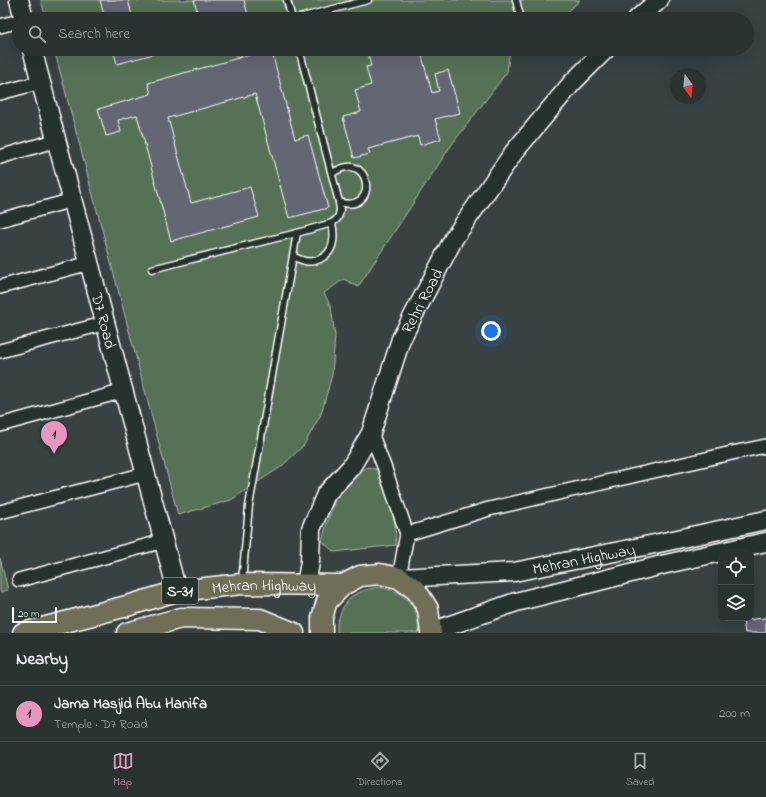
<!DOCTYPE html>
<meta charset="utf-8">
<style>
body{margin:0;font-family:"Indie Flower",sans-serif;background:#323a3a;color:#f1f3f6}
.controls{position:absolute;right:12px;bottom:12px;display:grid;overflow:hidden;border-radius:8px;box-shadow:0 4px 16px #0002}
.controls button{width:36px;height:36px;display:grid;place-items:center;padding:0;border:0;border-bottom:1px solid #464d4d;background:#2a3232;color:#f1f3f6;font:20px sans-serif}
.compass{position:absolute;left:670px;top:68px;width:36px;height:36px;border-radius:50%;background:#2a3232;box-shadow:0 4px 16px #0002;rotate:165deg}
.scale{position:absolute;left:12px;bottom:10px;width:45px;box-sizing:border-box;padding-left:4px;border:2px solid #fff;border-top:0;font-size:11px;line-height:14px;white-space:nowrap;color:#fff;-webkit-text-stroke:3px #26332d;paint-order:stroke}
.you{position:absolute;left:491px;top:331px;width:14px;height:14px;margin:-10px;border:3px solid #fff;border-radius:50%;background:#1a73e8;box-shadow:0 0 0 6px #1a73e833}
.badge{display:grid;place-items:center;width:26px;height:26px;border-radius:50%;background:#e797bd;color:#111;font-size:13px;font-weight:700}
.pin{position:absolute;translate:-50% -33px;filter:drop-shadow(0 1px 2px #0008)}
.pin::after{content:'';position:absolute;top:21px;width:14px;height:12px;background:inherit;clip-path:polygon(0 0,100% 0,50% 100%)}
.list{margin:0;padding:0;list-style:none}
h2{display:flex;justify-content:space-between;align-items:center;height:52px;margin:0;padding:0 16px;font-size:17px}
h2 small{font-size:13px;font-weight:400;color:#a5aaac}
.list li{display:grid;grid-template-columns:26px 1fr auto;gap:12px;align-items:center;box-sizing:border-box;height:56px;padding:0 16px;border-top:1px solid #464d4d}
.list b{display:block;font-size:15px;white-space:nowrap}
.list p{margin:0;font-size:13px;white-space:nowrap;color:#a5aaac}
.list em{font-size:13px;font-style:normal;color:#a5aaac}
.icon{flex:none;width:22px;height:22px;fill:none;stroke:currentColor;stroke-width:2;stroke-linecap:round;stroke-linejoin:round}
.map{position:relative;flex:none;width:766px;height:633px;overflow:hidden}
.search{position:absolute;background:#2a3232;box-shadow:0 4px 16px #0002;left:12px;right:12px;top:12px;height:44px;display:flex;align-items:center;gap:10px;box-sizing:border-box;padding:0 14px;border-radius:22px;color:#a5aaac;font-size:15px}
.sheet{height:108px;background:#2a3232}
nav{display:flex;justify-content:space-around;align-items:center;box-sizing:border-box;height:56px;border-top:1px solid #464d4d;background:#2a3232;font-size:11px;color:#a5aaac}
nav a{display:grid;justify-items:center;gap:2px}
nav .on{color:#e797bd}
.map>svg:first-child{display:block}
</style>
<div class="map">
<svg width="766" height="633" viewBox="0 0 766 633">
<rect width="100%" height="100%" fill="#384242"/>
<filter id="ink" filterUnits="userSpaceOnUse"><feTurbulence type="fractalNoise" baseFrequency=".025" numOctaves="2"/><feDisplacementMap in="SourceGraphic" scale="8" xChannelSelector="R" yChannelSelector="G"/><feConvolveMatrix kernelMatrix="1 2 1 2 8 2 1 2 1" color-interpolation-filters="sRGB"/></filter>
<g filter="url(#ink)">
<g fill="#577157" stroke="#abb8ab">
<path d="M41,0H580L561,19H46Z"/>
<path d="M54,49H510L507,72L450,147L358,287L344,279L324,293L331,307L335,336L332,375L321,414L304,445L282,466L231,500L178,515Z"/>
<path d="M368,467L378,470L386,492L395,523L396,545L334,552L322,541L327,523L336,496L358,472Z"/>
<path d="M0,558L8,590L0,592Z"/>
<path d="M379,587C383,588 388,589 392,590C409,595 421,615 418,633H337V623L343,607L352,596L365,590Z"/>
</g>
<g fill="#636673" stroke="#fff">
<path d="M100,0H128L133,19H105Z"/>
<path d="M194,0H244L248,15L238,18V19H199Z"/>
<path d="M415,12L417,19H391Z"/>
<path d="M113,49H172L117,64Z"/>
<path d="M234,49H246L248,55L237,58Z"/>
<path d="M271,49L295,139L308,135L328,208L289,218L255,94L168,118L191,203L250,187L259,217L171,241L137,115L118,120L121,132L106,136L98,109L151,94L148,83Z"/>
<path d="M367,49H420L432,93L439,91L435,74L448,70L460,113L435,119L441,139L420,145L418,136L368,149L370,154L354,158L343,117L361,112L355,90L371,85L366,67L371,66Z"/>
<path d="M766,618V633H745L743,620Z"/>
</g>
<g fill="none" stroke-linecap="round" stroke-linejoin="round">
<g stroke="#fff" stroke-width="9">
<g id="lane">
<path d="M287,0L292,19"/>
<path d="M516,0L520,16"/>
<path d="M295,19L368,0"/>
<path d="M332,174C334,172 337,170 340,169C371,155 379,214 339,202"/>
<path d="M293,257C297,258 301,260 305,261C310,262 316,261 320,259C335,252 335,237 332,223"/>
<path d="M152,269L297,233"/>
<path d="M242,582L249,506L297,233L332,223L337,219L339,215L340,210L339,202L299,49"/>
</g>
</g>
<g stroke="#fff" stroke-width="16">
<g id="street">
<path d="M0,26L19,21"/>
<path d="M0,93L41,82"/>
<path d="M0,157L57,140"/>
<path d="M0,220L73,200"/>
<path d="M0,287L90,263"/>
<path d="M0,351L106,323"/>
<path d="M0,425L124,391"/>
<path d="M371,433L385,469L407,534L399,578"/>
<path d="M0,512L145,474"/>
<path d="M407,534L489,509L732,453L766,446"/>
<path d="M19,580L164,541"/>
</g>
</g>
<g stroke="#fff" stroke-width="21">
<g id="secondary">
<path d="M19,0L24,19"/>
<path d="M637,19L659,0"/>
<path id="s1" d="M32,49C81,230 128,410 177,591"/>
<path id="s2" d="M399,578L514,572L645,546L766,520"/>
<path id="s3" d="M306,585L310,562L311,529L326,494L351,467L371,433L401,339L454,238L514,152L572,83L606,49"/>
<path d="M431,632L516,602L666,564L766,542"/>
</g>
</g>
<g stroke="#fff" stroke-width="23">
<g id="primary">
<path id="s4" d="M23,633L127,606L177,591L242,584L343,585"/>
<path d="M127,633L181,618L260,619L294,633"/>
<path d="M322,633V618L327,601L343,585L360,576L380,574L399,578L416,590L428,609L431,633"/>
</g>
</g>
<use href="#lane" stroke="#26332d" stroke-width="6"/>
<use href="#street" stroke="#26332d" stroke-width="13"/>
<use href="#secondary" stroke="#26332d" stroke-width="18"/>
<use href="#primary" stroke="#716e59" stroke-width="20"/>
</g>
</g>
<g text-anchor="middle" stroke-width="4" stroke-linejoin="round" paint-order="stroke">
<rect fill="#26332d" stroke="#bec2c0" stroke-width="1" x="162" y="578" width="36" height="26" rx="3"/>
<g font-size="15" font-weight="bold" fill="#fff">
<text x="180" y="596">S-31</text>
</g>
<g font-size="16" fill="#fff" stroke="#26332d">
<text dy="6" stroke="none"><textPath href="#s3" startOffset="313">Rehri Road</textPath></text>
<text dy="6" stroke="none"><textPath href="#s1" startOffset="281">D7 Road</textPath></text>
<text dy="6" stroke="none"><textPath href="#s2" startOffset="186">Mehran Highway</textPath></text>
<text dy="6" stroke="none"><textPath href="#s4" startOffset="247">Mehran Highway</textPath></text>
</g>
</g>
</svg>
<div class="controls">
<button><svg class="icon" aria-label="locate" viewBox="0 0 24 24"><circle cx="12" cy="12" r="6"/><path d="M12 2v4M12 18v4M2 12h4M18 12h4"/></svg></button>
<button><svg class="icon" aria-label="layers" viewBox="0 0 24 24"><path d="M12 4l9 5-9 5-9-5zM3 14l9 5 9-5"/></svg></button>
</div>
<svg class="compass" viewBox="-18 -18 36 36"><path d="M0-13l5 13h-10z" fill="#e53935"/><path d="M0 13l5-13h-10z" fill="#a5aaac"/></svg>
<div class="scale">20 m</div>
<div class="you"></div>
<div class="pin badge" style="left:54px;top:454px">1</div>
<div class="search"><svg class="icon" aria-label="search" viewBox="0 0 24 24"><circle cx="10" cy="10" r="6"/><path d="M15 15l6 6"/></svg>Search here</div>
</div>
<section class="sheet">
<h2>Nearby<small></small></h2>
<ul class="list">
<li><span class="badge">1</span><div><b>Jama Masjid Abu Hanifa</b><p>Temple · D7 Road</p></div><em>200 m</em></li>
</ul>
</section>
<nav>
<a class="on"><svg class="icon" aria-label="map" viewBox="0 0 24 24"><path d="M3 6l6-2 6 2 6-2v14l-6 2-6-2-6 2zM9 4v14M15 6v14"/></svg>Map</a>
<a><svg class="icon" aria-label="directions" viewBox="0 0 24 24"><path d="M12 3l9 9-9 9-9-9zM9 14v-3h6M13 9l2 2-2 2"/></svg>Directions</a>
<a><svg class="icon" aria-label="saved" viewBox="0 0 24 24"><path d="M7 4h10v16l-5-4-5 4z"/></svg>Saved</a>
</nav>
